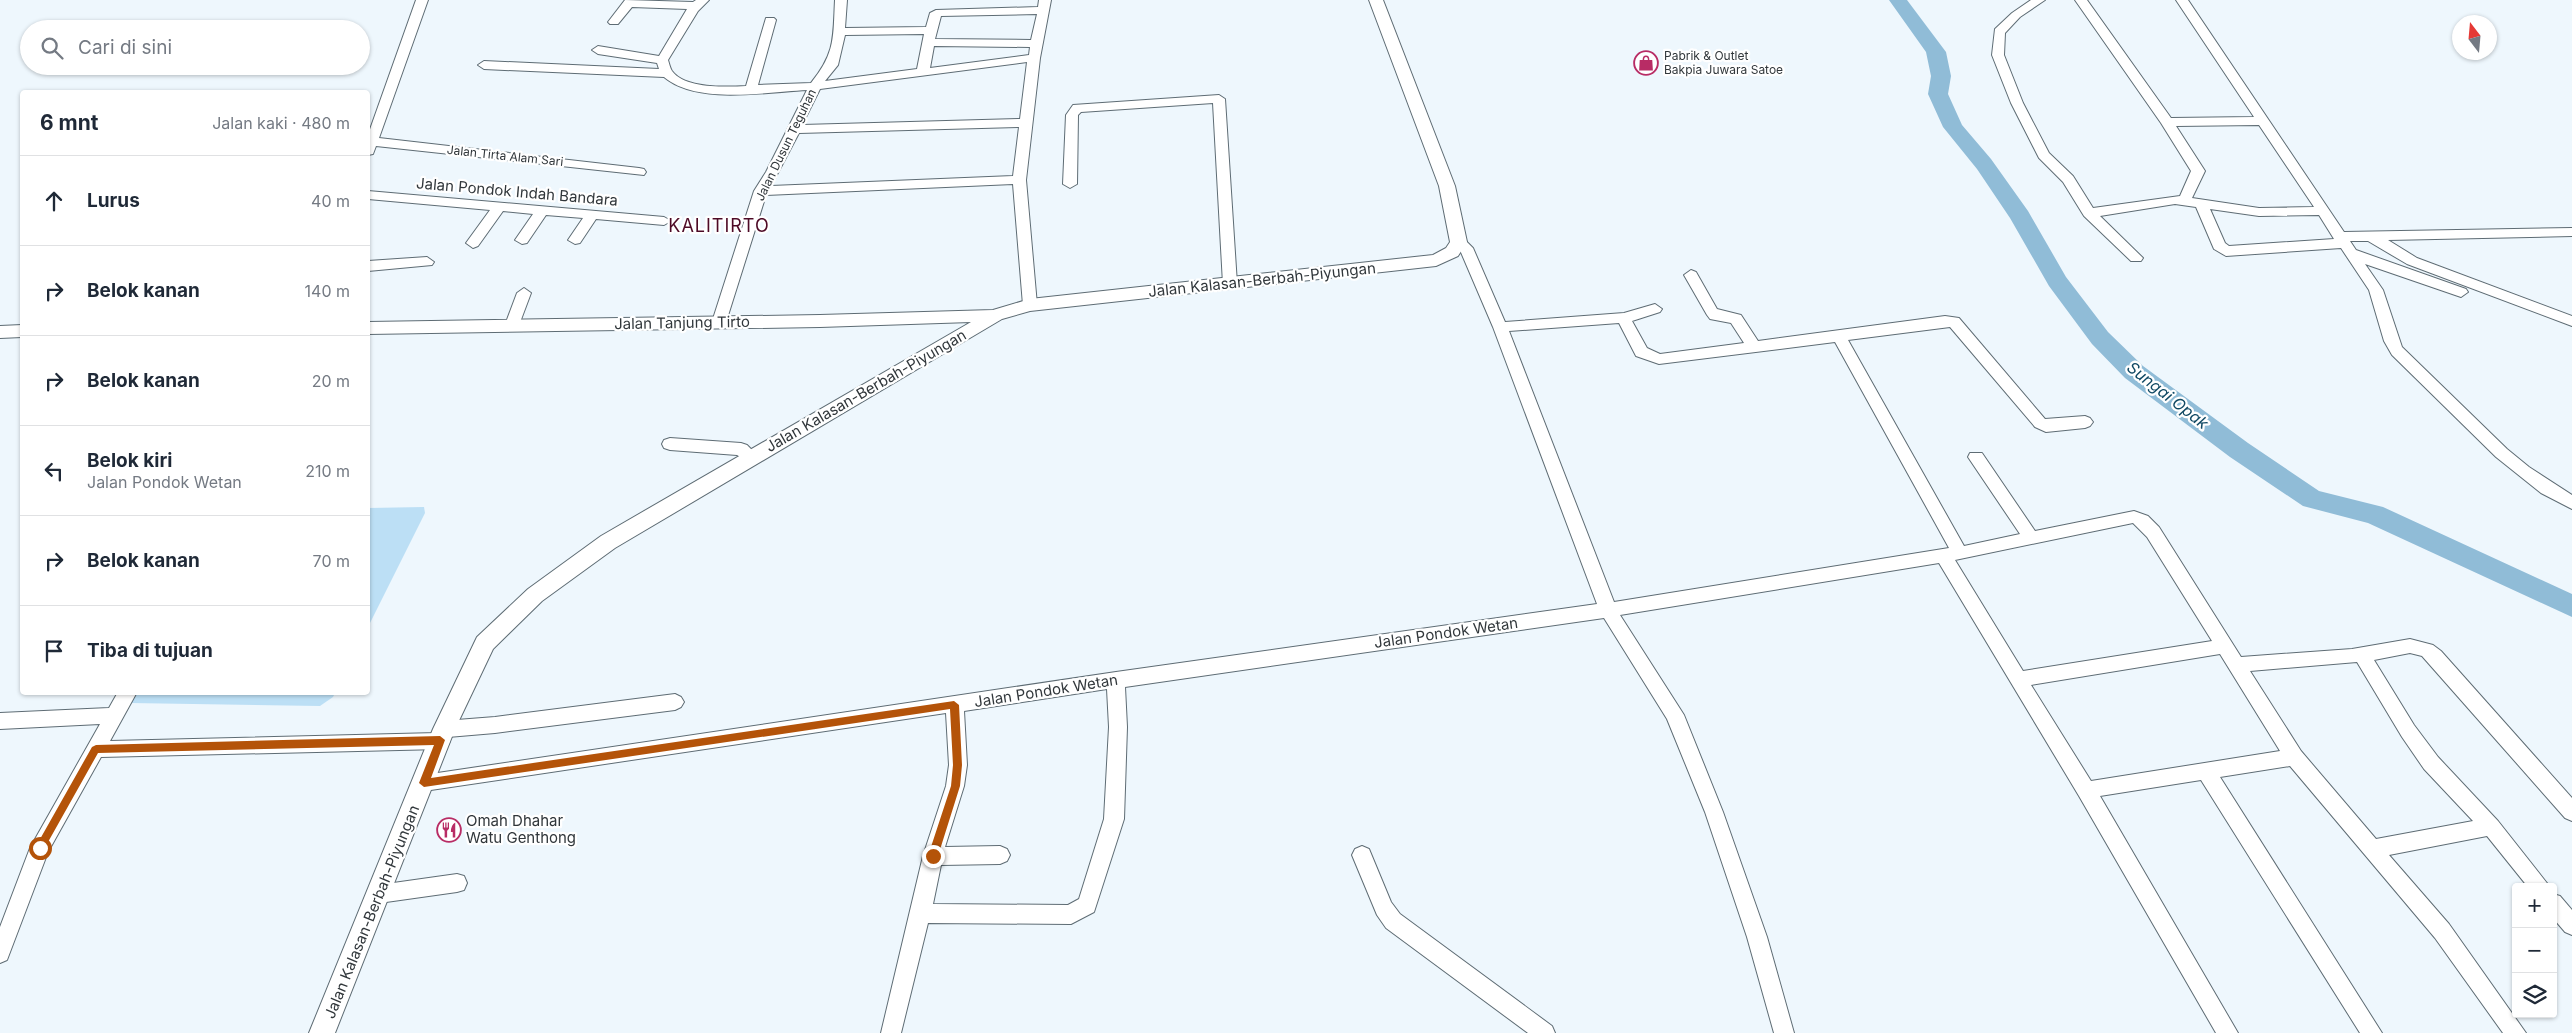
<!DOCTYPE html>
<html lang="id">
<meta charset="utf-8">
<style>
body{margin:0;font-family:Inter,sans-serif;background:#f2f2f3;color:#1f2937}
.controls{position:absolute;right:15px;bottom:15px;display:grid;overflow:hidden;border-radius:5px;box-shadow:0 1px 4px #0004}
.controls button{width:45px;height:45px;display:grid;place-items:center;padding:0;border:0;border-bottom:1px solid #e0e1e3;background:#fff;color:#1f2937;font:25px sans-serif}
.compass{position:absolute;left:2452px;top:15px;width:45px;height:45px;border-radius:50%;background:#fff;box-shadow:0 1px 4px #0004;rotate:344deg}
.stop{position:absolute;width:15px;height:15px;margin:-11px;border:4px solid #b45309;border-radius:50%;background:#fff}
.stop.end{background:#b45309;border-color:#fff;box-shadow:0 1px 5px #0008}
.list{margin:0;padding:0;list-style:none}
h2{display:flex;justify-content:space-between;align-items:center;height:65px;margin:0;padding:0 20px;font-size:21px}
h2 small{font-size:16px;font-weight:400;color:#747a83}
.list li{display:grid;grid-template-columns:32px 1fr auto;gap:15px;align-items:center;box-sizing:border-box;height:90px;padding:0 20px;border-top:1px solid #e0e1e3}
.list b{display:block;font-size:19px;white-space:nowrap}
.list p{margin:0;font-size:16px;white-space:nowrap;color:#747a83}
.list em{font-size:16px;font-style:normal;color:#747a83}
.icon{flex:none;width:28px;height:28px;fill:none;stroke:currentColor;stroke-width:2;stroke-linecap:round;stroke-linejoin:round}
.map{position:relative;flex:none;width:2572px;height:1033px;overflow:hidden}
.search{position:absolute;background:#fff;box-shadow:0 1px 4px #0004;left:20px;top:20px;width:350px;height:55px;display:flex;align-items:center;gap:12px;box-sizing:border-box;padding:0 18px;border-radius:28px;color:#747a83;font-size:19px}
.panel{position:absolute;background:#fff;box-shadow:0 1px 4px #0004;left:20px;top:90px;width:350px;height:605px;border-radius:5px}
.map>svg:first-child{display:block}
</style>
<div class="map">
<svg width="2572" height="1033" viewBox="0 0 2572 1033">
<rect width="100%" height="100%" fill="#eef7fd"/>
<g fill="#bcdff5">
<path d="M424,507L425,513L368,627V508Z"/>
<path d="M137,693H335L333,697L320,706L130,703Z"/>
</g>
<g fill="none" stroke-linecap="round" stroke-linejoin="round">
<path fill="#90bcd7" fill-rule="evenodd" d="M1889,0H1907L1946,52L1951,76L1948,94L1962,125L1991,159L2028,211L2066,277L2108,332L2143,366L2248,443L2319,491L2383,507L2572,594V617L2368,523L2303,506L2230,457L2125,378L2092,344L2049,286L2010,218L1977,169L1943,127L1928,94L1931,76L1926,52Z"/>
<g stroke="#5e6c74" stroke-width="2">
<g id="minor">
<path d="M416,0H428L379,138L639,168L644,169L646,172L644,175L376,146L373,154L368,155V135Z"/>
<path d="M625,0L693,2L696,0H709L698,11L668,60C669,63 670,68 672,71C685,89 727,87 746,86L766,18H774L776,20L758,85L811,83C836,52 833,37 835,0H847L845,28L926,27L930,13L936,10L1038,7L1039,0H1051L1040,58L1026,180L1037,305L1035,308H1025L1023,305L1013,184L766,195L726,322L719,327L714,326L712,322L754,191L766,172L807,90C766,92 697,105 664,77L484,69L478,65L484,61L659,69L657,63L598,54L592,50L598,46L659,56L687,9L632,7L618,24H610L608,22ZM1037,14L1031,40L935,39L941,16ZM924,34L917,69L825,81L838,65L845,35ZM934,46L1030,47L1029,55L930,68ZM1027,62L1020,119L802,125L820,89ZM1019,127L1013,176L771,186L799,133Z"/>
<path d="M2031,0H2045L2020,17L2005,33L2004,55L2023,103L2049,153L2073,176L2093,208L2180,196L2191,171L2161,123L2075,0H2087L2171,118L2254,117L2176,0H2188L2344,232L2572,228V236L2388,240L2417,258L2572,316V326L2407,264L2368,241H2350L2356,250L2466,289L2468,292L2461,297L2365,264L2383,290L2402,347L2507,449L2529,467L2572,495V509L2541,493L2496,457L2392,355L2384,341L2369,290L2341,248L2226,256L2214,249L2196,207L2175,204L2100,216L2143,258L2141,261H2131L2084,216L2063,182L2039,158L2011,103L1992,55L1995,29L2012,13ZM2259,125L2314,207L2259,208L2192,198L2205,171L2176,126ZM2210,209L2259,216L2319,215L2334,239L2229,246L2225,243Z"/>
<path d="M1219,95L1225,99L1237,284L1230,289L1223,284L1213,103L1081,112L1078,115L1077,184L1070,188L1063,184L1066,115L1073,105Z"/>
<path d="M368,191L664,217L671,221L664,225L596,219L580,243L575,244L568,240L583,218L546,215L527,243L522,244L515,240L533,214L503,211L478,246L473,248L466,243L490,210L368,199Z"/>
<path d="M1459,237L1464,239L1473,248L1505,322L1624,313L1655,304L1662,309L1660,312L1632,321L1647,348L1660,354L1744,343L1731,323L1710,319L1707,315L1684,275L1691,270L1696,272L1717,309L1741,315L1758,341L1945,316L1959,318L2045,419L2085,416L2090,418L2093,422L2090,426L2085,428L2046,432L2035,427L1950,327L1848,340L1964,546L2020,534L1968,457L1970,453H1982L2035,531L2134,511L2148,516L2159,527L2241,657L2352,649L2410,639L2433,645L2441,651L2572,798V821L2565,818L2422,656L2410,653L2374,660L2414,725L2438,757L2498,821L2550,887H2528L2487,836L2389,855L2449,924L2526,1033H2503L2435,938L2290,766L2220,777L2382,1033H2360L2201,780L2100,796L2238,1033H2216L2079,796L1939,563L1620,615L1684,715L1723,812L1767,937L1794,1033H1774L1747,937L1705,812L1667,719L1604,618L1125,687L1127,727L1124,819L1094,912L1071,924L928,923L901,1033H881L923,856L946,786L949,765L946,713L424,791L417,789L415,783L417,777L424,775L1116,672L1597,604L1493,327L1460,250L1452,242ZM1619,323L1636,356L1659,364L1835,342L1949,548L1614,602L1509,331ZM2133,523L2147,537L2212,641L2023,671L1955,560ZM2220,654L2280,751L2091,781L2031,685ZM2357,662L2402,737L2424,769L2473,821L2376,839L2301,751L2250,671ZM1107,689L1109,727L1104,819L1079,899L1068,905L933,904L941,865L1000,864L1007,861L1010,855L1007,849L1000,846L945,847L964,786L967,765L964,711Z"/>
<path d="M427,257L434,262L432,265L368,271V261Z"/>
<path d="M524,288L531,293L519,325L512,330L507,329L505,325L517,293Z"/>
<path d="M670,438L741,443L747,445L760,458L758,462L752,464L737,455L670,450L664,448L662,444L664,440Z"/>
<path d="M118,692H137L110,741L437,733L435,729L438,723L444,721L495,717L675,694L681,697L684,702L681,707L675,710L495,733L448,737L450,741L447,747L441,749L101,757L48,852L7,960L0,963V927L30,848L100,724L0,729V713L109,708Z"/>
<path d="M1362,846L1369,849L1391,902L1400,914L1552,1026L1555,1033H1528L1386,928L1377,915L1352,855L1355,849Z"/>
<path d="M457,874L464,876L467,883L464,890L457,892L379,903L372,901L369,894L372,887L379,885Z"/>
<path d="M2553,894L2560,896L2572,910V935L2565,932L2553,918Z"/>
</g>
</g>
<g stroke="#5e6c74" stroke-width="2">
<g id="tertiary">
<path d="M1369,0H1383L1455,186L1467,242L1458,256L1436,266L1030,311L1002,319L615,548L542,601L493,649L455,729L335,1033H309L433,729L477,637L528,589L601,536L971,322L820,327L368,334V322L820,315L993,310L1030,299L1433,255L1446,248L1450,242L1439,186Z"/>
<path d="M22,325V337L0,338V326Z"/>
</g>
</g>
<use href="#minor" fill="#fff" fill-rule="evenodd"/>
<use href="#tertiary" fill="#fff" fill-rule="evenodd"/>
</g>
<path fill="#b45309" d="M954,701L959,705L962,765L960,786L938,856L933,861L928,856L951,786L953,765L950,709L424,787L419,783L434,745L98,753L43,851L40,852L35,848L92,747L96,745L440,736L445,740L431,778Z"/>
<defs>
<g id="shop-ring" transform="scale(1.25)"><circle r="9.5" fill="#fff" stroke="#b82c65" stroke-width="1.5"/><path d="M-5-2.5h2.3a2.7 3.5 0 0 1 5.4 0H5L5.5 6h-11ZM-1.5-2.5h3a1.5 2.3 0 0 0-3 0Z" fill="#b82c65"/></g>
<g id="restaurant-ring" transform="scale(1.25)"><circle r="9.5" fill="#fff" stroke="#b82c65" stroke-width="1.5"/><path d="M-5-6h1v4h1v-4h1v4h1v-4h1v5L-1.5 .5V6h-2V.5L-5-1ZM5-6V6H3V1.5H1.5Q1.5-4 5-6Z" fill="#b82c65"/></g>
</defs>
<g fill-rule="evenodd">
<use href="#shop-ring" x="1646" y="63"/>
<use href="#restaurant-ring" x="449" y="830"/>
</g>
<g text-anchor="middle" stroke-width="4.5" stroke-linejoin="round" paint-order="stroke">
<g font-size="12" fill="#31373b" stroke="#fff" text-anchor="start">
<text x="1664" y="60">Pabrik &amp; Outlet<tspan x="1664" dy="14">Bakpia Juwara Satoe</tspan></text>
</g>
<g font-size="12" fill="#31373b" stroke="#fff">
<text transform="translate(786 145) rotate(-64)" y="4">Jalan Dusun Teguhan</text>
<text transform="translate(505 156) rotate(6)" y="4">Jalan Tirta Alam Sari</text>
</g>
<g font-size="15" fill="#31373b" stroke="#fff">
<text transform="translate(517 192) rotate(5)" y="5">Jalan Pondok Indah Bandara</text>
<text transform="translate(1262 280) rotate(-6)" y="5">Jalan Kalasan-Berbah-Piyungan</text>
<text transform="translate(682 323) rotate(-1)" y="5">Jalan Tanjung Tirto</text>
<text transform="translate(866 391) rotate(-30)" y="5">Jalan Kalasan-Berbah-Piyungan</text>
<text transform="translate(1446 633) rotate(-8)" y="5">Jalan Pondok Wetan</text>
<text transform="translate(1046 691) rotate(-9)" y="5">Jalan Pondok Wetan</text>
<text transform="translate(372 912) rotate(-68)" y="5">Jalan Kalasan-Berbah-Piyungan</text>
</g>
<g font-size="15" fill="#31373b" stroke="#fff" text-anchor="start">
<text x="466" y="826">Omah Dhahar<tspan x="466" dy="17">Watu Genthong</tspan></text>
</g>
<g font-size="16" font-style="italic" fill="#0f4863" stroke="#fff">
<text transform="translate(2168 395) rotate(38)" y="6">Sungai Opak</text>
</g>
<g font-size="18" letter-spacing="1" fill="#4d0a26" stroke="#fff">
<text x="719" y="232">KALITIRTO</text>
</g>
</g>
</svg>
<div class="controls">
<button>+</button>
<button>−</button>
<button><svg class="icon" aria-label="layers" viewBox="0 0 24 24"><path d="M12 4l9 5-9 5-9-5zM3 14l9 5 9-5"/></svg></button>
</div>
<svg class="compass" viewBox="-18 -18 36 36"><path d="M0-13l5 13h-10z" fill="#e53935"/><path d="M0 13l5-13h-10z" fill="#747a83"/></svg>
<div class="stop" style="left:40px;top:848px"></div>
<div class="stop end" style="left:933px;top:856px"></div>
<div class="search"><svg class="icon" aria-label="search" viewBox="0 0 24 24"><circle cx="10" cy="10" r="6"/><path d="M15 15l6 6"/></svg>Cari di sini</div>
<section class="panel">
<h2>6 mnt<small>Jalan kaki · 480 m</small></h2>
<ul class="list">
<li><svg class="icon" aria-label="ahead" viewBox="0 0 24 24"><path d="M12 20V5M6 11l6-6 6 6"/></svg><div><b>Lurus</b></div><em>40 m</em></li>
<li><svg class="icon" aria-label="right" viewBox="0 0 24 24"><path d="M7 20v-9h11M14 6l5 5-5 5"/></svg><div><b>Belok kanan</b></div><em>140 m</em></li>
<li><svg class="icon" aria-label="right" viewBox="0 0 24 24"><path d="M7 20v-9h11M14 6l5 5-5 5"/></svg><div><b>Belok kanan</b></div><em>20 m</em></li>
<li><svg class="icon" aria-label="left" viewBox="0 0 24 24"><path d="M17 20v-9H6M10 6l-5 5 5 5"/></svg><div><b>Belok kiri</b><p>Jalan Pondok Wetan</p></div><em>210 m</em></li>
<li><svg class="icon" aria-label="right" viewBox="0 0 24 24"><path d="M7 20v-9h11M14 6l5 5-5 5"/></svg><div><b>Belok kanan</b></div><em>70 m</em></li>
<li><svg class="icon" aria-label="arrive" viewBox="0 0 24 24"><path d="M6 21V4h12l-3 4 3 4H6"/></svg><div><b>Tiba di tujuan</b></div></li>
</ul>
</section>
</div>
